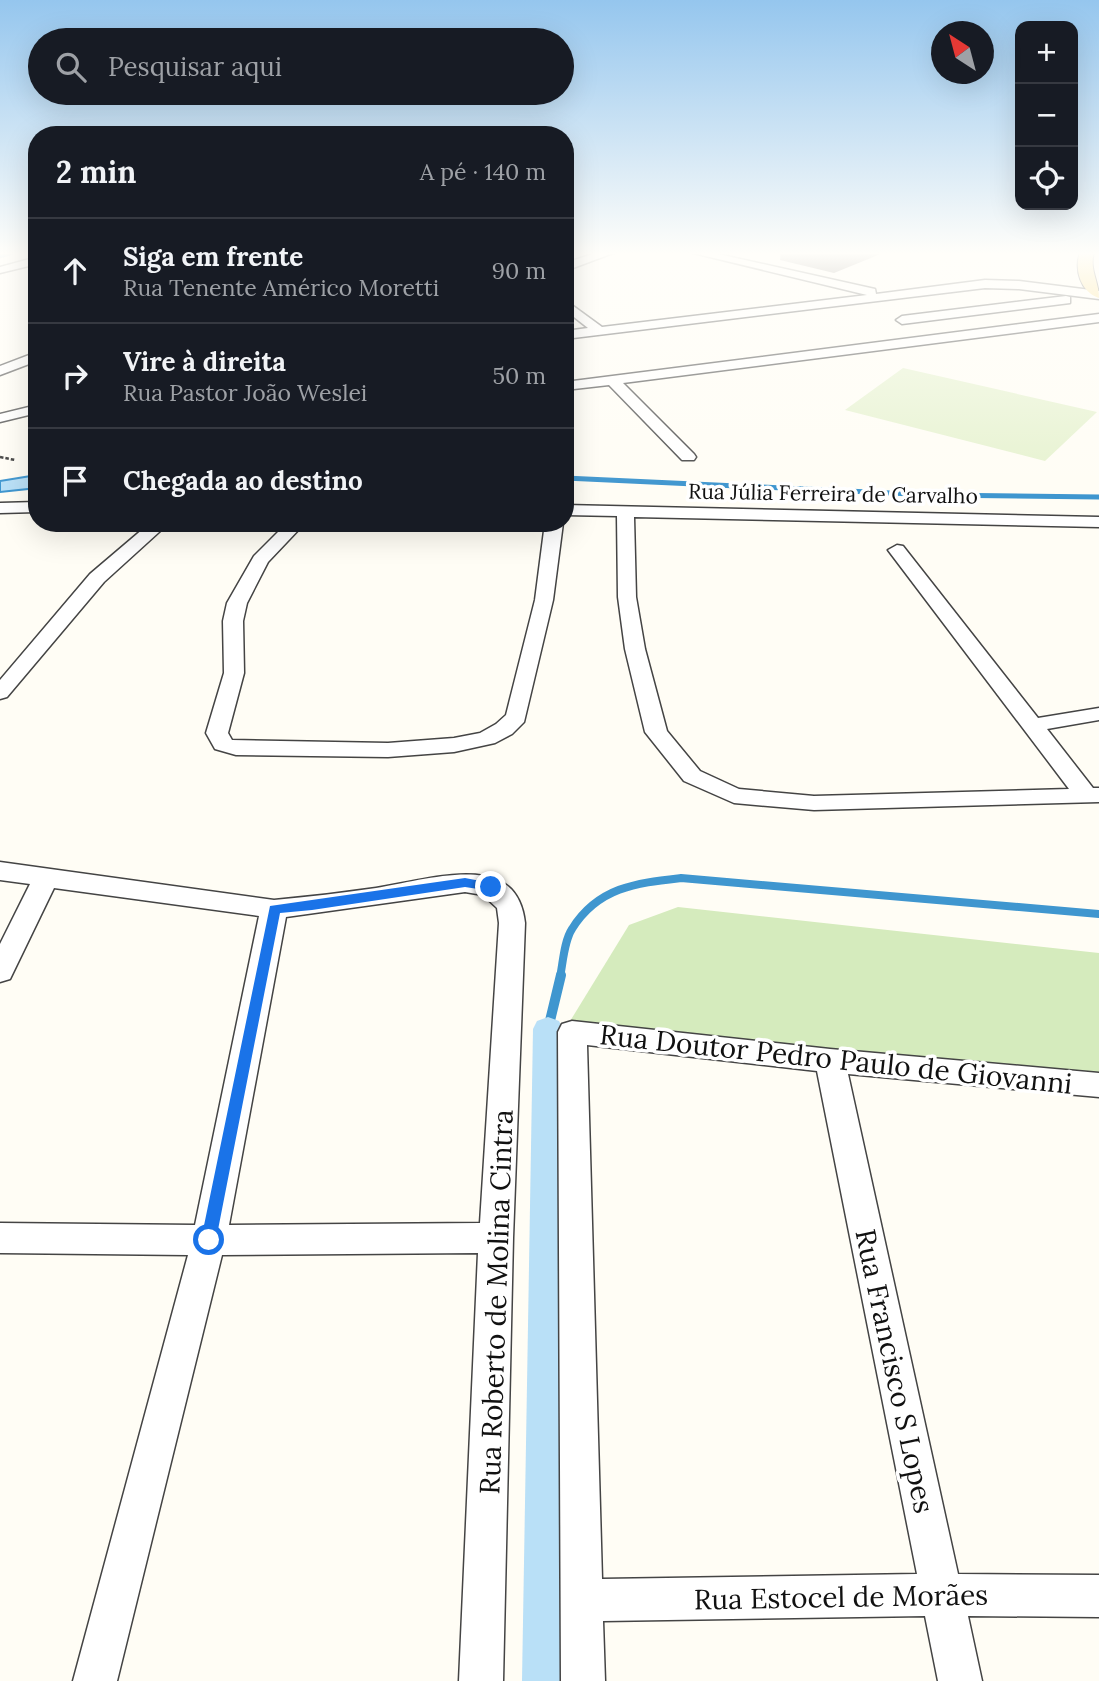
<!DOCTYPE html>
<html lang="pt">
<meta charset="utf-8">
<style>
body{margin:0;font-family:Lora,serif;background:#20242c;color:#f1f3f6}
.controls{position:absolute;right:21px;top:21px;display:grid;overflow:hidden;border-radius:14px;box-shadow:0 7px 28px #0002}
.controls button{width:63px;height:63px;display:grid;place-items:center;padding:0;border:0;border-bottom:2px solid #363941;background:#171b24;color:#f1f3f6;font:35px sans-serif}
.compass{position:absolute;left:931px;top:21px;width:63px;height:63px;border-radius:50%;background:#171b24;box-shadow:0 7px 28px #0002;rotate:324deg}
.stop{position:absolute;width:21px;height:21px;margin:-16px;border:5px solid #1a73e8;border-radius:50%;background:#fff}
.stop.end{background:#1a73e8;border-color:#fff;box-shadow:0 2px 7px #0008}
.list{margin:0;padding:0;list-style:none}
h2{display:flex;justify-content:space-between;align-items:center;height:91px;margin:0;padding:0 28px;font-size:30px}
h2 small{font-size:23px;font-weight:400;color:#9ea1a6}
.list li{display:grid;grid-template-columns:46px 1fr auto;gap:21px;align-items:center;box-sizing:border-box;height:105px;padding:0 28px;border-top:2px solid #363941}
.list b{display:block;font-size:26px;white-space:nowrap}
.list p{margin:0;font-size:23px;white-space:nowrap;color:#9ea1a6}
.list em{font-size:23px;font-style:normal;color:#9ea1a6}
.icon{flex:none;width:38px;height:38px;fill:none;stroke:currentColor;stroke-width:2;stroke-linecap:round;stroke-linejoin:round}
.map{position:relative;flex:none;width:1099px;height:1681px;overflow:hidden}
.search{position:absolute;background:#171b24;box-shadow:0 7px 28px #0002;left:28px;top:28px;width:546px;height:77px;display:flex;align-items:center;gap:18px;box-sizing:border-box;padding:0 24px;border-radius:38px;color:#9ea1a6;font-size:26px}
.panel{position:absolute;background:#171b24;box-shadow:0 7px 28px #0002;left:28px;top:126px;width:546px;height:406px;border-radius:28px}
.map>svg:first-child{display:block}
</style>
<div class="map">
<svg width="1099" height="1681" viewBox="0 0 1099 1681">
<rect width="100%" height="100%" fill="#fffdf5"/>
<path fill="#d5ebbd" d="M678,907L1099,953V1085L564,1031L629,925Z"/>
<path fill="#e6f2cf" d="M903,368L1097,412L1045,461L845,410Z"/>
<path fill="#b9e0f7" stroke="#3f96cf" stroke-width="2" d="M37,475V488L0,492V481Z"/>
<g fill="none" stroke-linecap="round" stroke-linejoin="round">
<path stroke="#3f96cf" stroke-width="4.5" d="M0,256L13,252"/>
<path stroke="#3f96cf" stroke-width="5" d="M565,478L933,495L1099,497"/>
<path stroke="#3f96cf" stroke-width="8" d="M560,977C563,963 564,941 572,929C598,887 637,883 681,878L1099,914"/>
<path stroke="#3f96cf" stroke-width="10" d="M548,1029L561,975"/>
<path fill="#b9e0f7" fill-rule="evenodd" d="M548,1017L559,1021L563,1029L568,1681H522L533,1029L537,1021Z"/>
</g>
<path fill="#5a524d" d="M781,252H883V253L834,273L780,260Z"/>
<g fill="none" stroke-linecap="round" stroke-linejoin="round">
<g stroke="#444" stroke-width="3">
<g id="minor">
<path d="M599,252H616L565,271V263Z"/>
<path d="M689,252H709L875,289L876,294L985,280L1019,281L1099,291V299L1019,289L985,288L565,339V331L588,328L565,310V300L602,327L867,295Z"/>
<path d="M37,257V264L0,273V267Z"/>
<path d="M1066,296L1070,297V303L902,324L896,320L902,316Z"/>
<path d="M1099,314V322L623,383L694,454L696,457L694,460H682L609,385L565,390V382Z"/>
<path d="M37,352V361L0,375V366Z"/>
<path d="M37,405V413L0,422V414Z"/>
<path d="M37,502V512L0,513V503Z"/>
<path d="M565,505L1099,517V527L634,517L636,597L645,649L667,731L700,771L739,789L814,796L1069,789L891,554L888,550L897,545L903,546L1038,718L1099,708V720L1047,729L1093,788H1099V802L814,810L734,803L684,781L645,732L625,649L618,597L617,516L565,515Z"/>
<path d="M150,523H169L104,582L7,697L0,699V680L90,574Z"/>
<path d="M287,523H305L268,562L247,603L243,621L244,673L228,733L232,740L388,743L454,738L480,733L496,724L506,715L535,600L545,523H563L553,600L524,722L512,734L495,743L454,752L388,757L236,755L215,749L206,733L224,673L223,621L227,603L254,556Z"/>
<path d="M0,862L274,900C308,897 342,893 376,888C409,883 466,866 498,880C516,888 523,905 525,923L513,1238L503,1681H459L478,1253L222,1255L117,1681H73L188,1255L0,1253V1223L195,1225L259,916L54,888L10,979L0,982V944L30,884L0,880ZM465,892L483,895L497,908L499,923L480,1223L229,1225L286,917Z"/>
<path d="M572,1021L830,1049L1099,1073V1097L848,1074L958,1574L1099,1575V1617L968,1616L982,1681H938L925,1616L603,1621L605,1681H561L558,1032L562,1024ZM587,1045L817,1071L917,1574L602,1579Z"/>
</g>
</g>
<g stroke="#222" stroke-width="2">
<path id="major" d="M1080,252H1094C1089,270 1099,281 1099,298C1080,292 1074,269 1080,252Z"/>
</g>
<path stroke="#333" stroke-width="2.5" stroke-dasharray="3.5 2" stroke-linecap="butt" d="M0,457L15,460"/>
<use href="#minor" fill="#fff" fill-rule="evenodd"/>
<use href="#major" fill="#f9d66b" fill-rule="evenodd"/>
</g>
<linearGradient id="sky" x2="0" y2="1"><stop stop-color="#95c6ee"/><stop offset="0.52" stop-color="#fffefa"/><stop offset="1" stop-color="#fffefa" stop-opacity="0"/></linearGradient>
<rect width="1099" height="487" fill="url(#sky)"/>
<path fill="#1a73e8" d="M465,878L491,883L497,887L491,891L465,887L312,910L280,913L216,1240L214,1245H203L201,1240L270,906Z"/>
<g text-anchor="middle" stroke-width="7" stroke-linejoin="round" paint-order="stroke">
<g font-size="21" fill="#111" stroke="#fff">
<text transform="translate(833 494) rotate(1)" y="7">Rua Júlia Ferreira de Carvalho</text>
</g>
<g font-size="28" fill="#111" stroke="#fff">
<text transform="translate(836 1059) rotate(6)" y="10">Rua Doutor Pedro Paulo de Giovanni</text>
<text transform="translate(496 1302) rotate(-88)" y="10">Rua Roberto de Molina Cintra</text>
<text transform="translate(895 1371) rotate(78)" y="10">Rua Francisco S Lopes</text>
<text transform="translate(841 1597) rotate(-1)" y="10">Rua Estocel de Morães</text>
</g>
</g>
</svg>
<div class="controls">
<button>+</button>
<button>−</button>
<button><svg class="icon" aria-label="locate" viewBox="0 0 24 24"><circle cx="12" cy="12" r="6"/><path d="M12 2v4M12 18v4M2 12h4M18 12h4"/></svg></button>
</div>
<svg class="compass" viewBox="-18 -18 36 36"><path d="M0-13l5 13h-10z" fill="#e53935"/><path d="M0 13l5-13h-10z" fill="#9ea1a6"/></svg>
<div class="stop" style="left:209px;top:1240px"></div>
<div class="stop end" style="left:491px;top:887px"></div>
<div class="search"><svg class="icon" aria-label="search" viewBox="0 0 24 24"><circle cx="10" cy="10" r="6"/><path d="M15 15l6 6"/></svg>Pesquisar aqui</div>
<section class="panel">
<h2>2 min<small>A pé · 140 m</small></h2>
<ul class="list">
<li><svg class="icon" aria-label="ahead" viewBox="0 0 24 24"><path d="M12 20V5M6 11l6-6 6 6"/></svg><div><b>Siga em frente</b><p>Rua Tenente Américo Moretti</p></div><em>90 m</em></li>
<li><svg class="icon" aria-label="right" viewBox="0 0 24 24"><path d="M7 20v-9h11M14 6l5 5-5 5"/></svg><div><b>Vire à direita</b><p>Rua Pastor João Weslei</p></div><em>50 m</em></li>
<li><svg class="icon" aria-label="arrive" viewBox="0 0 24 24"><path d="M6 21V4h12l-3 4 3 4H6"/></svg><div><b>Chegada ao destino</b></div></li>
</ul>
</section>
</div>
